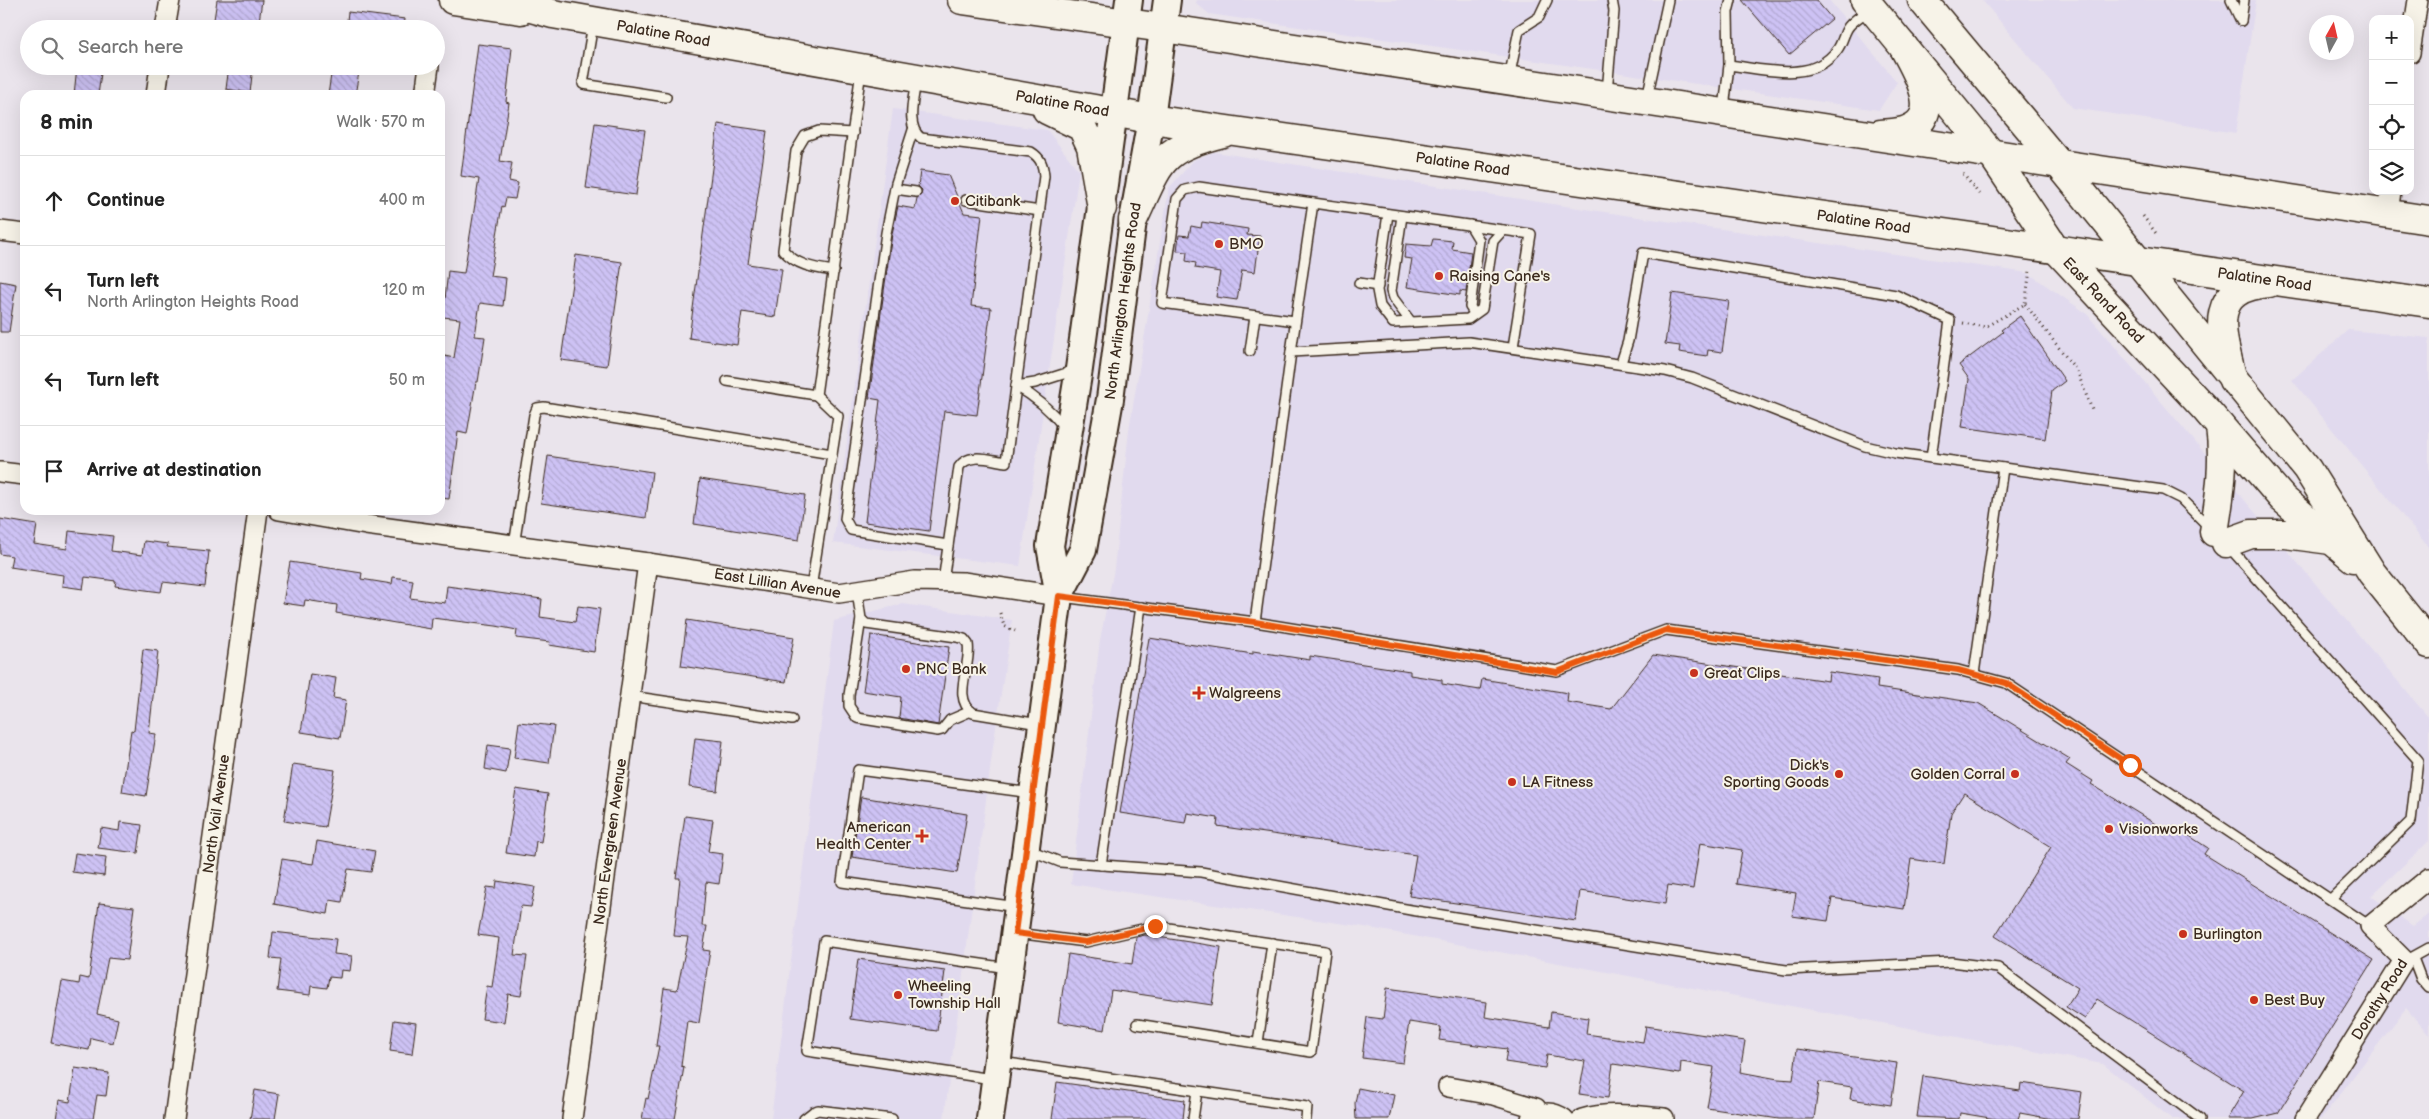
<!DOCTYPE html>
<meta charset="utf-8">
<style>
body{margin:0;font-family:"Balsamiq Sans",sans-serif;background:#f2f2f2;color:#222}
.controls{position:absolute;right:15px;top:15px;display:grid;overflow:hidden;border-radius:10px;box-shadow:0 5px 20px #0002}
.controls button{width:45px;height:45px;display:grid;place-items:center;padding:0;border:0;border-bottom:1px solid #e0e0e0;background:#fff;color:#222;font:25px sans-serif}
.compass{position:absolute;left:2309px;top:15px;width:45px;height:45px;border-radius:50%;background:#fff;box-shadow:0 5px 20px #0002;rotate:8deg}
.stop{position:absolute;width:15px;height:15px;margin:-11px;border:4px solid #ea580c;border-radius:50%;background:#fff}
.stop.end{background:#ea580c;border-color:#fff;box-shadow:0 1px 5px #0008}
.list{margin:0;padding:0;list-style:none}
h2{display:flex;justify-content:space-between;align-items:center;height:65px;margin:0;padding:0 20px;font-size:21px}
h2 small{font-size:16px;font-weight:400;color:#767676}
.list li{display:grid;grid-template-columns:32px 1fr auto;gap:15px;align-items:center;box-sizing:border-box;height:90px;padding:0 20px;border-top:1px solid #e0e0e0}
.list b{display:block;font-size:19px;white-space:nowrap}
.list p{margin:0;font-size:16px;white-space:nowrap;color:#767676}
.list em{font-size:16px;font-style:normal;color:#767676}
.icon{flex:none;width:28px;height:28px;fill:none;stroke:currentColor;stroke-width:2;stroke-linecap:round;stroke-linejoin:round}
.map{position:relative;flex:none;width:2429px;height:1119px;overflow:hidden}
.search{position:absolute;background:#fff;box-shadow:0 5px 20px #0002;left:20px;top:20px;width:425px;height:55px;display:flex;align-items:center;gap:12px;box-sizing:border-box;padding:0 18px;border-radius:28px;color:#767676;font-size:19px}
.panel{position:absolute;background:#fff;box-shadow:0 5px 20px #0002;left:20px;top:90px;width:425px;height:425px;border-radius:15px}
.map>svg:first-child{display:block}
</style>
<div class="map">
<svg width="2429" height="1119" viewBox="0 0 2429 1119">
<defs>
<pattern id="building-back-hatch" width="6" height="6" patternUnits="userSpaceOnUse" patternTransform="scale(1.25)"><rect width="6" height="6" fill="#cdc2f4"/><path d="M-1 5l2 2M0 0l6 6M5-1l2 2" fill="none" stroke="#b1a7d1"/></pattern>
</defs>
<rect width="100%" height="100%" fill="#eae4ec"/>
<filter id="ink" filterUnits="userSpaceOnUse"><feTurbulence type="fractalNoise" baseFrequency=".02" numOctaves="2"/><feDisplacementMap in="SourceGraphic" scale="10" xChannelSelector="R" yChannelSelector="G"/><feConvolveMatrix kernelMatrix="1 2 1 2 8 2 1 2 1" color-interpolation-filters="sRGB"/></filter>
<g filter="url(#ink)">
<g fill="#e1daee">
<path d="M1197,0H1829L1897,82L1879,110L1209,14L1196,3Z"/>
<path d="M1982,0H2256L2236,133L2073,108Z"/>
<path d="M893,109L1047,130L1079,171L1020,566L833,543Z"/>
<path d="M1214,152L1624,215L2028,273L2086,313L2429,718V841L2371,896L2413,926L2429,914V1035L2406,1008L2321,1119H2172L2103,1064L1359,926L1071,884L1100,640L1114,569L1129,430L1169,188L1194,160Z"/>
<path d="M2348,330L2429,338V548L2292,380Z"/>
<path d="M903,604L1012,620L993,747L944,1119H771L834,621Z"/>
</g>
<g fill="url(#building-back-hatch)" stroke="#3b2a1e">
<path d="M217,0H262L258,29H231L213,26Z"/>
<path d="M1742,0H1816L1832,19L1789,55Z"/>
<path d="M348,12L405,19L404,29H346Z"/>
<path d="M478,44L512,48L506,102L509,103L500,161L512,163L509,181L518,183L515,199L506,198L504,207L502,206L490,276L506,278L503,306L480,303L475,336L485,337L478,382H476L467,434L458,432L449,499L440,498V355L454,358L460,319L443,317L448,271L464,273L479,179L461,176Z"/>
<path d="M77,66H102L98,95H74Z"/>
<path d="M229,66H253L250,93L226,89Z"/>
<path d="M332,68L359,72L355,95H328Z"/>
<path d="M595,123L645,130L636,195L586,188Z"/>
<path d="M718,124L767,131L748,264L782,269L775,317L742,312L737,345L689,338Z"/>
<path d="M920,171L948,175L964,213L982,215L971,306L991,308L977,415L944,411L929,531L865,522L880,400L869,398L892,234L898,206L915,209L917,198L921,195L922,190L918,186Z"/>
<path d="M1202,222L1248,229L1247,235L1260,236L1255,272L1242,270L1237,300L1216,297L1220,272L1195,268L1196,263L1186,261L1187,252L1177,251L1179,235L1189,236L1191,226L1201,228Z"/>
<path d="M1433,239L1453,241L1452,249L1471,252L1466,292L1460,291V295L1407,287L1412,259L1404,258L1406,244L1431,246Z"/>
<path d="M576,255L622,262L607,366L561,360Z"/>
<path d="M0,281L16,284L9,332H0Z"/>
<path d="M1672,293L1729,301L1722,352L1708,350L1707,356L1679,352L1680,346L1665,344Z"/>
<path d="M2020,316L2065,381L2052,391L2045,439L1962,427L1969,379L1959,365L2003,332L2001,330Z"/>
<path d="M548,456L652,472L646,518L541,503Z"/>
<path d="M700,479L805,495L799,540L694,524Z"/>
<path d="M0,519L37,525L34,544L67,549L69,531L113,536L111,551L142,555L144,541L168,544L167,547L209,551L205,587L163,582L161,592L115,586L116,581L85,577L83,589L62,586L63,575L10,567L12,556L0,554Z"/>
<path d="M290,562L362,573L361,579L392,584L393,577L413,580L410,598L445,603L447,586L542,599L540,617L575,622L578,606L600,609L594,652L549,645L550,642L516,638L517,630L496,626L432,618L431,629L336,613L337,605L305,600L304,606L283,603Z"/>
<path d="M687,620L794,637L786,682L681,666Z"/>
<path d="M871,635L949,647L938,725L899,718L901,697L863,691Z"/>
<path d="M1149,638L1253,654V651L1310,660V656L1410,671V675L1442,680V684L1480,690L1482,679L1568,693L1567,702L1611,709L1653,655L1828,681L1829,672L1878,679L1877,688L1978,703L2070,759L2066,764L2093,781L2091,784L2170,833L2174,826L2208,848L2204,854L2374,960L2278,1113L2253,1119H2227L2244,1091L2097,999L2085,1019L2066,1007L2078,988L1995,936L2051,847L1964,793L1951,813L1944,864L1911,859L1904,909L1832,898L1828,921L1792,916L1796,893L1736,884L1742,850L1700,843L1693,889L1668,885L1665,904L1580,891L1576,921L1409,896L1416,855L1217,826L1218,818L1187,813L1185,823L1120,813Z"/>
<path d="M143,649L158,651L149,733L156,734L146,796L122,792L131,730L134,731Z"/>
<path d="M310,674L336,678L333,698L346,700L340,738L301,732Z"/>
<path d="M519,722L554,726L549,763L514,758Z"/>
<path d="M695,738L723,741L717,791L689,787Z"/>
<path d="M488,745L510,748L506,773L485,769Z"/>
<path d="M293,764L335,770L325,827L284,821Z"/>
<path d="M516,789L548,794L541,842L536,841L534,857L506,853Z"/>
<path d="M861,797L967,814L957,873L852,857Z"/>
<path d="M685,816L713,820L708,852L723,854L719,884L706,882L702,926H707L703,950L710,951L707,969L699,1023L687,1021L681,1066L684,1067L675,1119H642L646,1098L648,1099L659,1046H656L664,988L677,990L688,937L674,936L680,878H676Z"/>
<path d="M120,822L142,825L138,853L98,848L101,828L119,831Z"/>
<path d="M317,841L375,851L371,872L348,869L342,902L330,900L328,914L274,904L282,859L313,864Z"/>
<path d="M75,853L106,857L104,876L72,872Z"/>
<path d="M497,881L535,887L531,907L521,906L514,955L527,956L521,996L508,994L504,1022L482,1019L487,986L492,987L499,938L478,935L487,887L496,888Z"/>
<path d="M99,903L134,907L127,960L108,958L97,1014L118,1019L113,1043L91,1038L89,1050L51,1043L62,981L79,984L80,977L89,979Z"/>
<path d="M273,932L336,939L334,954L352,956L350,971L341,970L340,978L329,977L327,988L311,986L310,995L277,991L281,959L270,958Z"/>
<path d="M1145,935L1221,947L1212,1005L1111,990L1105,1030L1058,1022L1068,954L1132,964L1136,937Z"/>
<path d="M858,959L945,971L937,1031L850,1019Z"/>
<path d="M1387,988L1487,1002L1485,1017L1549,1027L1551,1012L1588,1018L1586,1034L1643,1042L1646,1026L1745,1041L1740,1072L1778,1079L1793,1080L1797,1049L1897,1063L1891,1105L1850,1099L1852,1087L1819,1082L1814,1119H1779L1707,1108L1714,1067L1681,1062L1680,1074L1613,1064L1608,1098L1579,1094L1585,1061L1547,1055L1545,1068L1505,1062L1507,1049L1439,1040L1441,1027L1409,1022L1403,1063L1362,1058L1367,1017L1383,1019Z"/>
<path d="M394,1020L416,1023L412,1054L390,1051Z"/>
<path d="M75,1068L109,1073L106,1096L97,1095L93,1119H56L59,1100L70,1102Z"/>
<path d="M1923,1076L2020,1091L2021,1083L2082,1092L2078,1119H2052L2020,1113L2018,1119H1996L1960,1113L1959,1119L1917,1117Z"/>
<path d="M1057,1082L1185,1100L1183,1119H1052Z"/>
<path d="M1358,1088L1394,1095L1389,1119H1356L1355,1103Z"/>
<path d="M255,1090L279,1094L275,1119H250Z"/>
</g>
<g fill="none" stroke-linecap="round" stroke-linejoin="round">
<g stroke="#3b2a1e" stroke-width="12">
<g id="service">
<path d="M2231,0L2241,21"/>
<path d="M2241,20L2244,0"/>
<path d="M593,24L583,84L666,97"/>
<path d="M1729,65C1764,69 1812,84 1837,50C1842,44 1843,36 1847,29C1851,21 1863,15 1870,9"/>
<path d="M1509,78L1519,30L1539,17L1547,0"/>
<path d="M916,80C914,98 905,126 921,138L1031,152C1041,158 1043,165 1044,176L1006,462C991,460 968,452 959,467L943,582"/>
<path d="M1607,92L1614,11L1612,0"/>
<path d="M1647,98L1668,0"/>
<path d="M1724,109L1729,65L1728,12L1731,0"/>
<path d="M913,130L896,183L886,233L845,519L851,530L948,545"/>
<path d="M895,189L916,192"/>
<path d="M966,200L1040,211"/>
<path d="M1313,203L1531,234L1513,347"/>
<path d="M1388,214L1377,290L1380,306L1393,323L1468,319L1482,309L1493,241L1503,230"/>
<path d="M1402,216L1391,291L1393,298L1411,322"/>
<path d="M1470,225L1479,240L1470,307L1474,313"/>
<path d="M834,271C814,268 797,266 783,250L796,151L805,136L819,131L853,133"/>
<path d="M1359,283L1378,286"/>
<path d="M1250,351L1255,316"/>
<path d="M1291,352L1313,203L1199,187L1185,190L1177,199L1162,303L1295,321"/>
<path d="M1621,363L1628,341L1643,253L1896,295L1950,320L1931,458"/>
<path d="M727,381L816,395L861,71"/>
<path d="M1064,427C1050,409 1036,397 1016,386L1035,383L1076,370"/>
<path d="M514,546L534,415L537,408L544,407L832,454"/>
<path d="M2229,547L2418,760L2411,821L2331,899"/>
<path d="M811,588L838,416L816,395"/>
<path d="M857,591L861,619L866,624L957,637L964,639L968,644C972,666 951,697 973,713L1039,724"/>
<path d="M1062,597L1255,622L1557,671L1666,630L1958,670L2006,683L2370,926"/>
<path d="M861,619L849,695V706L857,718L938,731L942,730L950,720L971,711"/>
<path d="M1255,622L1291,352L1469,342L1665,371L1692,378L1865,446L1895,453L2163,490L2181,499L2209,527"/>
<path d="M1974,674L2003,468"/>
<path d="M630,696L792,720"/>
<path d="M1027,849L1060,862L1201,872L1411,910L1786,970L1951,962L1998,968L2200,1119"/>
<path d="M1101,865L1141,607"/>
<path d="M1017,907L842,882L858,770L1032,793"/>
<path d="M1016,933L1086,942L1155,926L1325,951L1311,1052L1137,1024"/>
<path d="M2413,958L2421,979L2429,988"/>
<path d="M2409,959L2429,948"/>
<path d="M1258,1043L1272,943"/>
<path d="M1001,1062L1307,1107L1306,1119"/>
<path d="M992,1079L807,1051L824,941L1008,968"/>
<path d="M804,1119L813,1112L818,1110L892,1119"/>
<path d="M1193,1119L1197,1091"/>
</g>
</g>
<g stroke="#3b2a1e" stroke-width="22">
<g id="minor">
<path d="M165,29L170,0"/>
<path d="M2410,53L2418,0"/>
<path d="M156,95L160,66"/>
<path d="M425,95L429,66"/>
<path d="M2388,214L2391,191"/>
<path d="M0,231L25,234"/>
<path d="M0,472L25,475"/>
<path id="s1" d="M279,510L366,525L648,563L839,593L915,581L963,582L1059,596"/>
<path d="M1448,1087L1493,1095L1536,1108L1539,1115"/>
<path id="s2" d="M174,1119L258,510"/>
<path id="s3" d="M572,1119L648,563"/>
<path d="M1531,1119C1543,1111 1553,1111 1564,1119"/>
<path d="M1582,1119C1609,1111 1637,1116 1664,1118"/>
<path id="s4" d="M2305,1119L2404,960L2370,926L2429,878"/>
</g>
</g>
<g stroke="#3b2a1e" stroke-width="30">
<g id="secondary">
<path id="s5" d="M1059,596L1083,550L1110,399L1133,220L1151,119L1167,0"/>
<path d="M990,1119L1059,596L1050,546L1079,369L1129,0"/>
</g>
</g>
<g stroke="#3b2a1e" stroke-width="31">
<g id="primary">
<path id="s6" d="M1865,0L1993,156L2054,247L2207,411L2283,499L2353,558"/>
<path d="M1922,0L2059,164L2307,469L2372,573L2429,644"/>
<path d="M2214,532C2220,496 2225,462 2220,426"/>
<path d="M2226,543L2251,534H2285L2331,540"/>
</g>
</g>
<g stroke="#3b2a1e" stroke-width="31">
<g id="trunk">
<path d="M453,0L521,10"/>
<path id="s7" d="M502,0L553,14L1151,119L2429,303"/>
<path d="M962,0L1163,28L2429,220"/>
<path d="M1047,110L1082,127L1091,146L1102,208"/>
<path d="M1881,134C1890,133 1901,133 1909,129C1945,114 1914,68 1903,46"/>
<path d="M1133,220C1160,163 1158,149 1223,133"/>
<path d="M2233,380C2222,336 2204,288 2269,283"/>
</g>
</g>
<g stroke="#3b2a1e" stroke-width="3" stroke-dasharray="1 4" stroke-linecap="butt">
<path d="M1963,174L1979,194"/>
<path d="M2143,216L2158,236"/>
<path d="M2025,304L2077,371L2092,410"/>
<path d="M1963,323L1985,327L2025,304L2030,270"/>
<path d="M1000,613L1004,626L1015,631"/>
</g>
<use href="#service" stroke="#f7f3e8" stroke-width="9"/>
<use href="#minor" stroke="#f7f3e8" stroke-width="19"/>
<use href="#secondary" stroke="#f7f3e8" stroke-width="26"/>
<use href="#primary" stroke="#f7f3e8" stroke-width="28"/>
<use href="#trunk" stroke="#f7f3e8" stroke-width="28"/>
</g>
</g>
<g fill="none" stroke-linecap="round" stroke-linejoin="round" filter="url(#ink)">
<path stroke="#ea580c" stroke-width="6" d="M1155,926L1086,942L1015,933L1059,596L1255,622L1557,672L1666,630L1958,670L2006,683L2130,765"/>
</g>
<g fill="#c8321e" stroke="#f7f3e8" stroke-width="2">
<circle cx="955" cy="201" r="5"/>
<circle cx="1219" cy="244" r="5"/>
<circle cx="1439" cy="276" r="5"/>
<circle cx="906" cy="669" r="5"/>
<circle cx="1694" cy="673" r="5"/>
<path d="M1196.5 685.5h5v5h5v5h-5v5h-5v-5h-5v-5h5z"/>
<circle cx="1839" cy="774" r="5"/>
<circle cx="2015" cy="774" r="5"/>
<circle cx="1512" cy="782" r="5"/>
<circle cx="2109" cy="829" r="5"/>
<path d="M919.5 828.5h5v5h5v5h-5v5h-5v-5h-5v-5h5z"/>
<circle cx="2183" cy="934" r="5"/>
<circle cx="898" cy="995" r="5"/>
<circle cx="2254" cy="1000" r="5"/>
</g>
<g text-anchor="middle" stroke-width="4" stroke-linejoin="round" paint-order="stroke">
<g font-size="15" fill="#3b2a1e" stroke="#f7f3e8">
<text dy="5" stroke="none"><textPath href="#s7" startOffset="165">Palatine Road</textPath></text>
<text dy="5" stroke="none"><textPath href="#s7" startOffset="570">Palatine Road</textPath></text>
<text dy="5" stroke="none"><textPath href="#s7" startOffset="975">Palatine Road</textPath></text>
<text dy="5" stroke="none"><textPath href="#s7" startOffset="1380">Palatine Road</textPath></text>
<text dy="5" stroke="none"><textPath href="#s7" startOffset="1785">Palatine Road</textPath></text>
<text dy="5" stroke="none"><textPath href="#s6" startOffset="384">East Rand Road</textPath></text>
<text dy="5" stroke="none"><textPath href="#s5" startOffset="304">North Arlington Heights Road</textPath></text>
<text dy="5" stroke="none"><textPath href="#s1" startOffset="504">East Lillian Avenue</textPath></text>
<text dy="5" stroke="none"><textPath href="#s2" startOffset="308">North Vail Avenue</textPath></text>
<text dy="5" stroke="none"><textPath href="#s3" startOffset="280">North Evergreen Avenue</textPath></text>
<text dy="5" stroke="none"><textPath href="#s4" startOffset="141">Dorothy Road</textPath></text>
</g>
<g font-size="15" fill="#3b2a1e" stroke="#f7f3e8" text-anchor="start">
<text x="965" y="206">Citibank</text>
<text x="1229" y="249">BMO</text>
<text x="1449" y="281">Raising Cane's</text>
<text x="916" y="674">PNC Bank</text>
<text x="1704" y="678">Great Clips</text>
<text x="1209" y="698">Walgreens</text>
<text x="1829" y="770" text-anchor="end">Dick's<tspan x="1829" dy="17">Sporting Goods</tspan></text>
<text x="2005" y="779" text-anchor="end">Golden Corral</text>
<text x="1522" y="787">LA Fitness</text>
<text x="911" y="832" text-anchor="end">American<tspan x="911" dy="17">Health Center</tspan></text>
<text x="2119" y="834">Visionworks</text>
<text x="2193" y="939">Burlington</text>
<text x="908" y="991">Wheeling<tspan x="908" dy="17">Township Hall</tspan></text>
<text x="2264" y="1005">Best Buy</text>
</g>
</g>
</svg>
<div class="controls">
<button>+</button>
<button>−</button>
<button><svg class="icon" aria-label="locate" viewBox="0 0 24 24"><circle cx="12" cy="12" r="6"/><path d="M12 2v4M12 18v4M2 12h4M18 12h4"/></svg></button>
<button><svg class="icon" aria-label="layers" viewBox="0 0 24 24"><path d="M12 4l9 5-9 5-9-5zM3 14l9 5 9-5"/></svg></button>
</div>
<svg class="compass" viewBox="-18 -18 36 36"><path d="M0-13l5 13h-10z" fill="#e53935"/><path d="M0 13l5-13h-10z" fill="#767676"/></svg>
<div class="stop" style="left:2130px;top:765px"></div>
<div class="stop end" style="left:1155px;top:926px"></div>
<div class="search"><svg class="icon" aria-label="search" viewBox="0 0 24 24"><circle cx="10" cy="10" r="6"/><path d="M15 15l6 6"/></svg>Search here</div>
<section class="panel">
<h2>8 min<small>Walk · 570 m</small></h2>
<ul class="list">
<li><svg class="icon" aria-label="ahead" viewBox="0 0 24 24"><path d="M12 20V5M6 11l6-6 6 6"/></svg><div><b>Continue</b></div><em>400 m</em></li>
<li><svg class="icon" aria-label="left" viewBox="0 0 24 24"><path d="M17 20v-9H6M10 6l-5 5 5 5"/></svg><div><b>Turn left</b><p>North Arlington Heights Road</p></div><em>120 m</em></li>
<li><svg class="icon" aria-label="left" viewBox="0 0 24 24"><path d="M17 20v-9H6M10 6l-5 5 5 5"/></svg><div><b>Turn left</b></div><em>50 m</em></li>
<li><svg class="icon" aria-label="arrive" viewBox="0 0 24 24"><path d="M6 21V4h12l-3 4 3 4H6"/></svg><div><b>Arrive at destination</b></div></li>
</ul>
</section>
</div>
